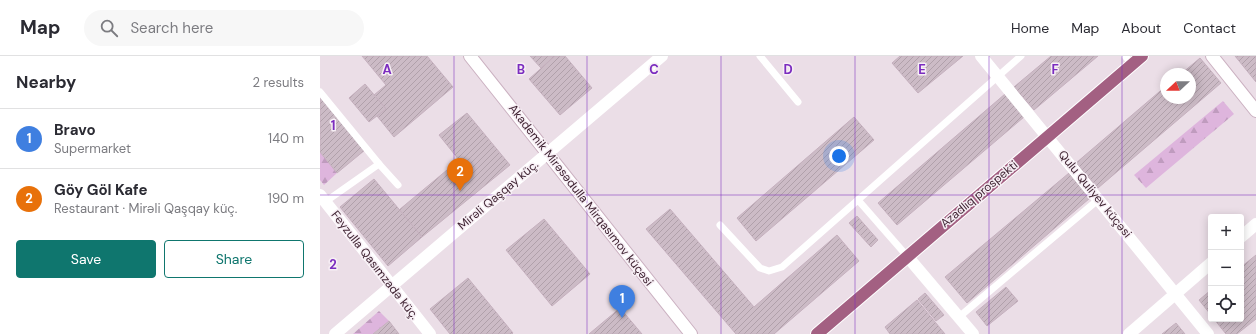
<!DOCTYPE html>
<meta charset="utf-8">
<style>
body{margin:0;font-family:"DM Sans",sans-serif;background:#f7f7f7;color:#2b2b33}
.controls{position:absolute;right:12px;bottom:12px;display:grid;overflow:hidden;border-radius:4px;box-shadow:0 2px 10px #0003}
.controls button{width:36px;height:36px;display:grid;place-items:center;padding:0;border:0;border-bottom:1px solid #e1e1e2;background:#fff;color:#2b2b33;font:20px sans-serif}
.compass{position:absolute;left:840px;top:12px;width:36px;height:36px;border-radius:50%;background:#fff;box-shadow:0 2px 10px #0003;rotate:248deg}
.you{position:absolute;left:519px;top:100px;width:14px;height:14px;margin:-10px;border:3px solid #fff;border-radius:50%;background:#1a73e8;box-shadow:0 0 0 6px #1a73e833}
.badge{display:grid;place-items:center;width:26px;height:26px;border-radius:50%;background:#0f766e;color:#fff;font-size:13px;font-weight:700}
.pin{position:absolute;translate:-50% -33px;filter:drop-shadow(0 1px 2px #0008)}
.pin::after{content:'';position:absolute;top:21px;width:14px;height:12px;background:inherit;clip-path:polygon(0 0,100% 0,50% 100%)}
.list{margin:0;padding:0;list-style:none}
h2{display:flex;justify-content:space-between;align-items:center;height:52px;margin:0;padding:0 16px;font-size:17px}
h2 small{font-size:13px;font-weight:400;color:#7c7c81}
.list li{display:grid;grid-template-columns:26px 1fr auto;gap:12px;align-items:center;box-sizing:border-box;height:60px;padding:0 16px;border-top:1px solid #e1e1e2}
.list b{display:block;font-size:15px;white-space:nowrap}
.list p{margin:0;font-size:13px;white-space:nowrap;color:#7c7c81}
.list em{font-size:13px;font-style:normal;color:#7c7c81}
.actions{display:flex;gap:8px;padding:12px 16px}
.actions a{flex:1;padding:9px 0;border:1px solid #0f766e;border-radius:4px;text-align:center;font-size:14px;color:#0f766e}
.actions .main{background:#0f766e;color:#fff}
.icon{flex:none;width:22px;height:22px;fill:none;stroke:currentColor;stroke-width:2;stroke-linecap:round;stroke-linejoin:round}
.map{position:relative;flex:none;width:936px;height:278px;overflow:hidden}
header{display:flex;align-items:center;gap:24px;box-sizing:border-box;height:56px;padding:0 20px;background:#fff;border-bottom:1px solid #e1e1e2}
header strong{font-size:19px}
nav{display:flex;gap:22px;margin-inline-start:auto;font-size:14px}
.search{width:280px;height:36px;background:#f7f7f7;display:flex;align-items:center;gap:10px;box-sizing:border-box;padding:0 14px;border-radius:22px;color:#7c7c81;font-size:15px}
main{display:flex}
aside{flex:1;background:#fff}
.map>svg:first-child{display:block}
</style>
<header>
<strong>Map</strong>
<div class="search"><svg class="icon" aria-label="search" viewBox="0 0 24 24"><circle cx="10" cy="10" r="6"/><path d="M15 15l6 6"/></svg>Search here</div>
<nav><a>Home</a><a>Map</a><a>About</a><a>Contact</a></nav>
</header>
<main>
<aside>
<h2>Nearby<small>2 results</small></h2>
<ul class="list">
<li><span class="badge" style="background:#3f7fe0">1</span><div><b>Bravo</b><p>Supermarket</p></div><em>140 m</em></li>
<li><span class="badge" style="background:#e8710a">2</span><div><b>Göy Göl Kafe</b><p>Restaurant · Mirəli Qaşqay küç.</p></div><em>190 m</em></li>
</ul>
<div class="actions"><a class="main">Save</a><a>Share</a></div>
</aside>
<div class="map">
<svg width="936" height="278" viewBox="0 0 936 278">
<defs>
<pattern id="forest-firs" width="22" height="20" patternUnits="userSpaceOnUse"><rect width="22" height="20" fill="#deb5dd"/><path d="M5 1l3.5 6h-7zM16 11l3.5 6h-7z" fill="#bf9bbe"/></pattern>
<pattern id="building-hatch" width="6" height="6" patternUnits="userSpaceOnUse"><rect width="6" height="6" fill="#ccbbc6"/><path d="M-1 1l2-2M0 6l6-6M5 7l2-2" fill="none" stroke="#b0a0aa"/></pattern>
</defs>
<rect width="100%" height="100%" fill="#ebdee7"/>
<g fill="url(#forest-firs)">
<path d="M903,45L914,58L826,132L814,119Z"/>
<path d="M0,96L17,117L4,129L0,124Z"/>
<path d="M59,255L69,265L53,278H33Z"/>
</g>
<g fill="url(#building-hatch)" stroke="#c5b0be">
<path d="M42,0H107L133,31L74,81L57,60L66,53L54,39L66,29Z"/>
<path d="M210,0H235L221,12Z"/>
<path d="M235,0H245L272,32L240,59L209,23Z"/>
<path d="M580,0H643L598,37L572,7Z"/>
<path d="M731,0H778L714,54L694,31Z"/>
<path d="M915,0H936V26Z"/>
<path d="M880,2L901,27L778,132L756,107L846,30V42H870V18H861Z"/>
<path d="M45,28L66,53L49,66L29,42Z"/>
<path d="M685,38L704,61L577,169L558,147Z"/>
<path d="M0,40L45,94L17,117L0,96Z"/>
<path d="M147,57L190,109L102,181L79,154L139,104L119,79Z"/>
<path d="M534,61L554,84L436,185L417,162Z"/>
<path d="M749,117L770,142L647,247L625,221Z"/>
<path d="M54,123L102,181L68,210L20,151Z"/>
<path d="M350,153L434,251L517,179L539,205L454,278H416L326,173Z"/>
<path d="M537,160L558,184L551,191L529,167Z"/>
<path d="M224,163L270,218L232,250L186,194Z"/>
<path d="M936,199V263L917,278H906L894,263H921V211Z"/>
<path d="M148,222L193,277L192,278H130L110,253Z"/>
<path d="M686,231L698,245L667,270L656,256Z"/>
<path d="M891,234V259L879,244Z"/>
<path d="M605,237L624,259L616,265L598,243Z"/>
<path d="M597,244L625,278H570L565,271Z"/>
<path d="M300,252L322,278H269Z"/>
<path d="M69,265L79,278H53Z"/>
<path d="M856,267L865,278H842Z"/>
</g>
<g fill="none" stroke-linecap="round" stroke-linejoin="round">
<g stroke="#cbb1c1" stroke-width="14">
<g id="secondary">
<path d="M150,0L371,278"/>
<path d="M892,0L936,55"/>
</g>
</g>
<g stroke="#fff" stroke-width="14">
<path id="primary" d="M497,278L822,0"/>
</g>
<g stroke="#fff" stroke-width="7">
<path d="M440,0L478,46"/>
<path d="M805,0L812,8"/>
<path d="M0,36L59,108L5,146"/>
<path d="M59,108L78,129"/>
<path d="M538,144L587,200"/>
<path d="M400,169L440,212L449,215L462,211L701,0"/>
<path d="M639,261L779,143"/>
</g>
<g stroke="#fff" stroke-width="12">
<path d="M661,0L888,278"/>
<path d="M0,139L110,278"/>
<path d="M921,181L936,168"/>
<path d="M587,200L653,278"/>
<path d="M15,278L342,0"/>
<path d="M809,278L891,207"/>
</g>
<use href="#secondary" stroke="#fff" stroke-width="12"/>
<use href="#primary" stroke="#a36082" stroke-width="12"/>
</g>
<path fill="none" stroke="#7b2cbf" stroke-width="1" stroke-opacity="0.55" d="M134,0V278M267,0V278M401,0V278M535,0V278M669,0V278M802,0V278M0,139H936"/>
<g text-anchor="middle" stroke-width="3" stroke-linejoin="round" paint-order="stroke">
<g font-size="12" fill="#3b1f2e" stroke="#f7eff5">
<text transform="translate(659 138) rotate(-40)" y="4">Azadlıq prospekti</text>
<text transform="translate(775 138) rotate(51)" y="4">Qulu Quliyev küçəsi</text>
<text transform="translate(178 139) rotate(-40)" y="4">Mirəli Qaşqay küç.</text>
<text transform="translate(261 139) rotate(52)" y="4">Akademik Mirəsədulla Mirqasımov küçəsi</text>
<text transform="translate(55 209) rotate(52)" y="4">Feyzulla Qasımzadə küç.</text>
</g>
</g>
<g font-size="13" text-anchor="middle" font-weight="bold" fill="#7b2cbf" stroke="#f7eff5" stroke-width="3" stroke-linejoin="round" paint-order="stroke">
<text x="67" y="18">A</text>
<text x="201" y="18">B</text>
<text x="334" y="18">C</text>
<text x="468" y="18">D</text>
<text x="602" y="18">E</text>
<text x="735" y="18">F</text>
<text x="13" y="74">1</text>
<text x="13" y="213">2</text>
</g>
</svg>
<div class="controls">
<button>+</button>
<button>−</button>
<button><svg class="icon" aria-label="locate" viewBox="0 0 24 24"><circle cx="12" cy="12" r="6"/><path d="M12 2v4M12 18v4M2 12h4M18 12h4"/></svg></button>
</div>
<svg class="compass" viewBox="-18 -18 36 36"><path d="M0-13l5 13h-10z" fill="#e53935"/><path d="M0 13l5-13h-10z" fill="#7c7c81"/></svg>
<div class="you"></div>
<div class="pin badge" style="left:302px;top:262px;background:#3f7fe0">1</div>
<div class="pin badge" style="left:140px;top:135px;background:#e8710a">2</div>
</div>
</main>
